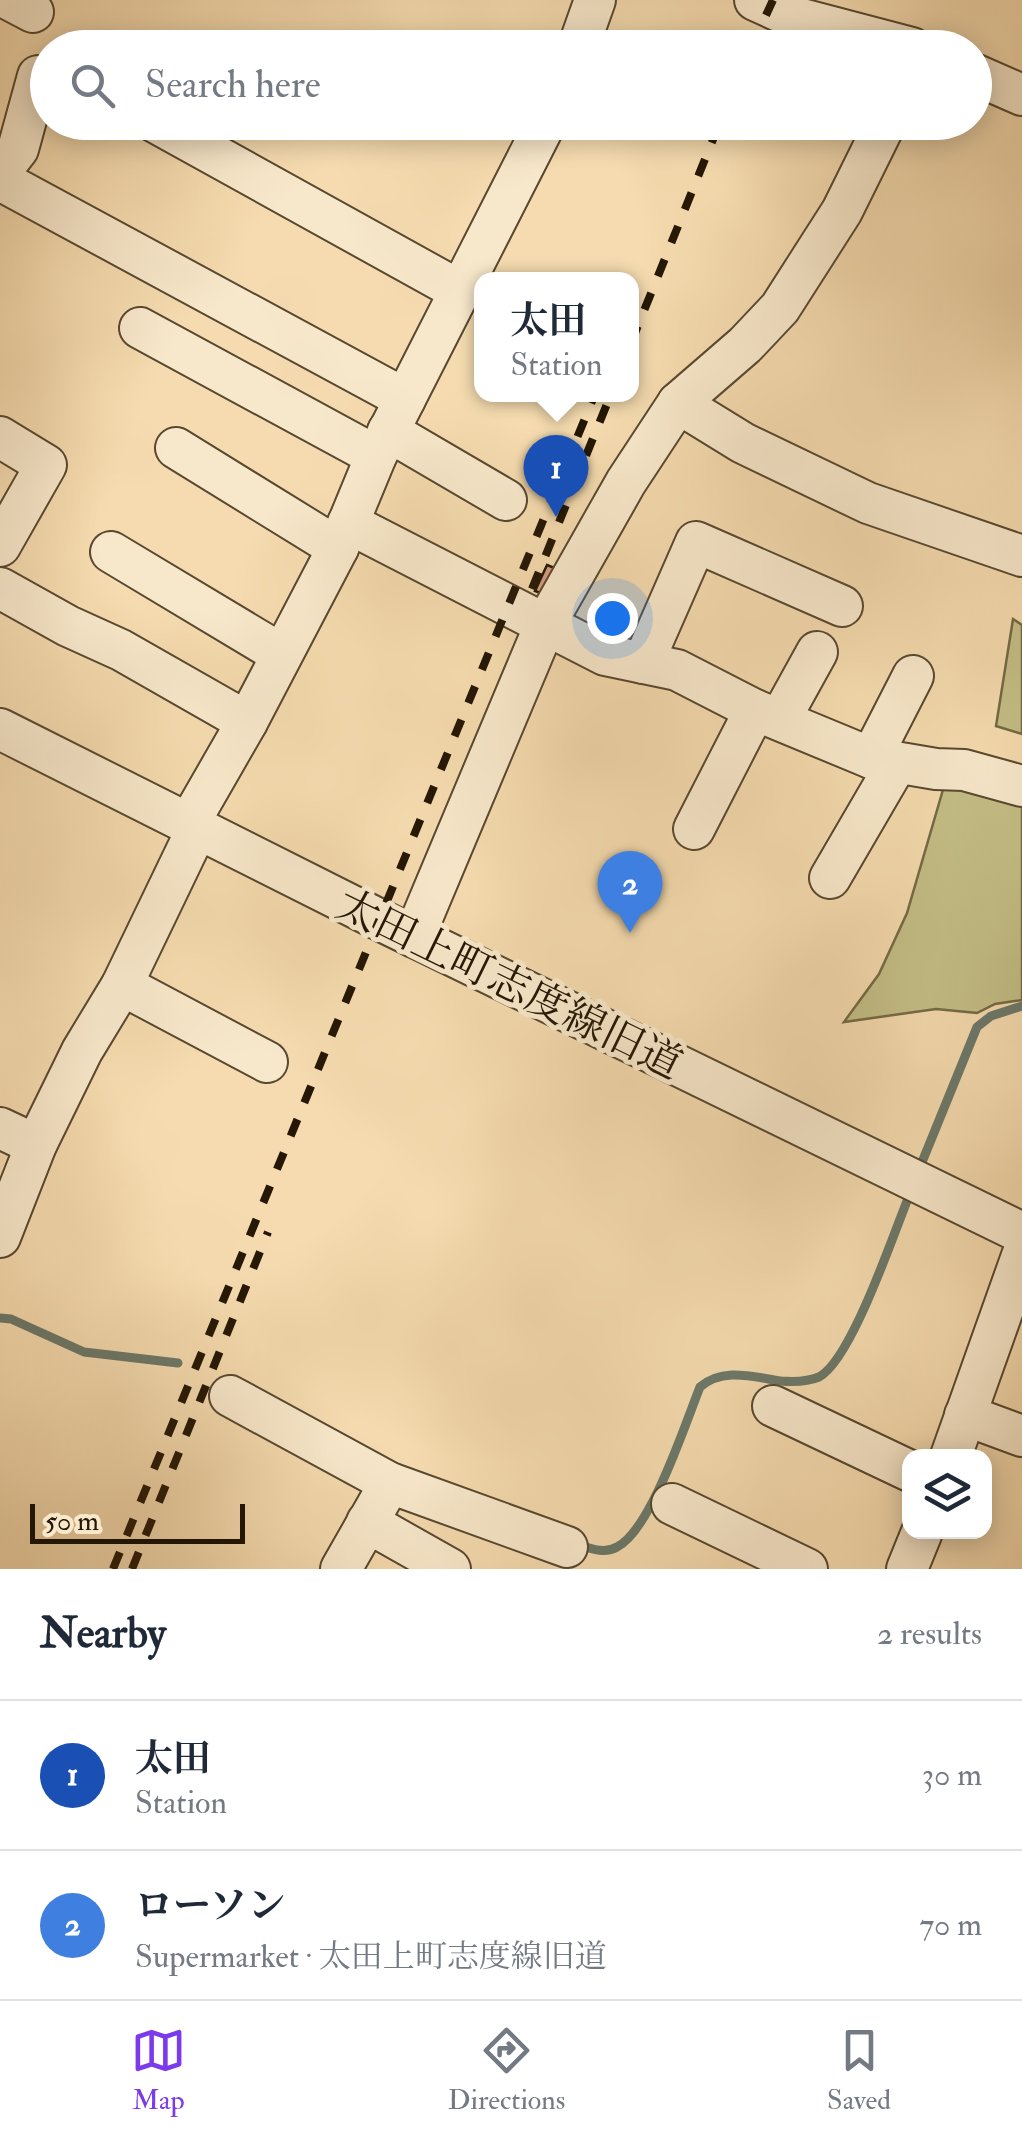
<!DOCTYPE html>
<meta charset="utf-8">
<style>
body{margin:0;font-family:"IM FELL Double Pica","Noto Serif JP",serif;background:#f2f2f3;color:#1f2937}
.controls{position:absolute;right:30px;bottom:30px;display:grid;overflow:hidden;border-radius:20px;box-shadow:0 5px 25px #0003}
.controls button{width:90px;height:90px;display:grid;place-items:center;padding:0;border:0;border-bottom:2px solid #e0e1e3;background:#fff;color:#1f2937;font:50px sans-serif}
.scale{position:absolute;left:30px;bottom:25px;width:215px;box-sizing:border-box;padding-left:10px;border:5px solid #241705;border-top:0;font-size:28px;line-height:35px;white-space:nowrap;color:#241705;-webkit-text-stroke:8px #f8e8cb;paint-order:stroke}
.you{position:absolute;left:612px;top:618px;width:35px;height:35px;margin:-25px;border:8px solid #fff;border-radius:50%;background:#1a73e8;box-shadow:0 0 0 15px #1a73e833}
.badge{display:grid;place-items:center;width:65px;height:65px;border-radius:50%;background:#7c3aed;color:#fff;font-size:32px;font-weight:700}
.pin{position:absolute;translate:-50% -82px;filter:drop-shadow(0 2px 5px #0008)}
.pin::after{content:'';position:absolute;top:52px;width:35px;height:30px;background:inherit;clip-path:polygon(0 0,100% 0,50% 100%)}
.popup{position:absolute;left:474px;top:272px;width:165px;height:130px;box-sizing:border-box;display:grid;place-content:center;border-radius:20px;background:#fff;filter:drop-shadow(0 2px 8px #0005);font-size:32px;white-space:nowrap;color:#747a83}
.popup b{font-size:38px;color:#1f2937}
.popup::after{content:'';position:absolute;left:50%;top:100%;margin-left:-20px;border:20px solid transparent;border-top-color:#fff}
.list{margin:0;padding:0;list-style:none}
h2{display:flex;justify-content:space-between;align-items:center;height:130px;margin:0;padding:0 40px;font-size:42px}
h2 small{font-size:32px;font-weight:400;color:#747a83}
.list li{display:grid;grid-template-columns:65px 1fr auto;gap:30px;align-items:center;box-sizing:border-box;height:150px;padding:0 40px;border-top:2px solid #e0e1e3}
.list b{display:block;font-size:38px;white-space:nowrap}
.list p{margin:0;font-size:32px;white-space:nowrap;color:#747a83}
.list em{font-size:32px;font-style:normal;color:#747a83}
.icon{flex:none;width:55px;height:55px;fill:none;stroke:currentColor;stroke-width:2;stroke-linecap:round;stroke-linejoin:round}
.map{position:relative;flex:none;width:1022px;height:1569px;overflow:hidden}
.search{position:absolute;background:#fff;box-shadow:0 5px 25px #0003;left:30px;right:30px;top:30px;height:110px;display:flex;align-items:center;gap:25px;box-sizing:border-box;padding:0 35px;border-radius:55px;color:#747a83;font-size:38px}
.sheet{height:430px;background:#fff}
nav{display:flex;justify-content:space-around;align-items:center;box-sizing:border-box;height:140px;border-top:2px solid #e0e1e3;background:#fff;font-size:28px;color:#747a83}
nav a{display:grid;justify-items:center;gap:5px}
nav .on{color:#7c3aed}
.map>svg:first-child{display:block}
</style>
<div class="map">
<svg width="1022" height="1569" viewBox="0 0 1022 1569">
<rect width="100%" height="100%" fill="#f5dbaf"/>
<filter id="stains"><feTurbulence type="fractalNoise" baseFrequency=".002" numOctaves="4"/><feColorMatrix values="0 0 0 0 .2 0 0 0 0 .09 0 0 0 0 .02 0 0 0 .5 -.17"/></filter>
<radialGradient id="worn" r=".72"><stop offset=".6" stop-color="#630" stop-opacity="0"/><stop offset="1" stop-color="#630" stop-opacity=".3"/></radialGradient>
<g fill="#c4be86" stroke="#746a46" stroke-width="2.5">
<path d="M1013,619L1022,625V734L996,726Z"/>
<path d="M947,776L1022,793V1000L995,1004L977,1013L936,1009L844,1022L879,974L907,913Z"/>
</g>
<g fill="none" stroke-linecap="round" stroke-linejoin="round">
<g stroke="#6c796a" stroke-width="9">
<path d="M918,1172L977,1027L991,1016L1022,1006"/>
<path d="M0,1318L11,1319L84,1352L178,1363"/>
<path d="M579,1545C592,1549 605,1554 617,1547C651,1530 685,1424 700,1387C723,1367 753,1377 781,1381C793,1382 807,1382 819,1377C852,1360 895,1229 911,1191"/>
</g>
</g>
<path fill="#d89e7d" stroke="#241705" stroke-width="2.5" d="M547,565L567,573L552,597L535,591Z"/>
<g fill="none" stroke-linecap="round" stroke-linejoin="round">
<g stroke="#584830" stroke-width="44">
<g id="minor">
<path d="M10,0L33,12"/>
<path d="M755,0L790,16L912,48"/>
<path d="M578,48L595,0"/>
<path d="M974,74L1022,95"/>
<path d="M155,122L460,291"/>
<path d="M0,172L18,149L38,76L48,79"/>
<path d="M0,180L405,399"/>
<path d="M140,328L376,456"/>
<path d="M678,403L743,443L868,503L1022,556"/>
<path d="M388,431L506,500"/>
<path d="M0,437L46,465L0,546"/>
<path d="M176,448L338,548"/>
<path d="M348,523L605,655L677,670L755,710L871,758L936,769L964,770L1022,786"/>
<path d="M111,552L281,654"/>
<path d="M0,588L68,626L121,650L247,722"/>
<path d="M643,663L696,542L842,606"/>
<path d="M780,719L817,652"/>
<path d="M0,729L388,924L1022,1233"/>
<path d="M871,758L913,676"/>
<path d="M189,823L247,722L338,548L376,456L546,122"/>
<path d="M694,829L755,710"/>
<path d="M830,878L897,763"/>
<path d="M414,937L545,625L626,482L678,403L745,345L780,308L842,211L886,122"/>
<path d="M122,985L267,1062"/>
<path d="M0,1128L36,1145"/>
<path d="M0,1237L36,1145L82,1051L122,985L198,827"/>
<path d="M230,1396L390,1483L567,1547"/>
<path d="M773,1406L910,1471"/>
<path d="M965,1415L1022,1436"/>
<path d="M951,1456L1022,1256"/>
<path d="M672,1504L807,1569"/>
<path d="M367,1522L450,1569"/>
<path d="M341,1569L390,1483"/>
<path d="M907,1569L922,1532"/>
</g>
</g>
<use href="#minor" stroke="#f8e8cb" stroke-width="40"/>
<g stroke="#241705" stroke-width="8" stroke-dasharray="18 18" stroke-linecap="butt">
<path d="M751,48L773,0"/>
<path d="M631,343L720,122"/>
<path d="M532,589L611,394"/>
<path d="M113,1569L595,394"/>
<path d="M132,1569L268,1232"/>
</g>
</g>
<g text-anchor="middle" stroke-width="10" stroke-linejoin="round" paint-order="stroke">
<g font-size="42" fill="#241705" stroke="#f8e8cb">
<text transform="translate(510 983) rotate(26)" y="15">太田上町志度線旧道</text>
</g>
</g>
<rect width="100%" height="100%" filter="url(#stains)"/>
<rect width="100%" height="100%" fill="url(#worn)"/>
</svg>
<div class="controls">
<button><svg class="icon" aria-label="layers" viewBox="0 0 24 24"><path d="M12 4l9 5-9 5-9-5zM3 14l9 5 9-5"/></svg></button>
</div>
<div class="scale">50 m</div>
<div class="you"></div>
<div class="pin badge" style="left:556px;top:517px;background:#1a4fb4">1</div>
<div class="popup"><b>太田</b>Station</div>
<div class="pin badge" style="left:630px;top:933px;background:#3f7fe0">2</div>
<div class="search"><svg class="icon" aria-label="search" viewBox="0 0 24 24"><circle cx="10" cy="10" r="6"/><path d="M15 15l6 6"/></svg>Search here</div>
</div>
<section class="sheet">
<h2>Nearby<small>2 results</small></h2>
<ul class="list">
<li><span class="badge" style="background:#1a4fb4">1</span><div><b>太田</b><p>Station</p></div><em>30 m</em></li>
<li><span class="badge" style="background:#3f7fe0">2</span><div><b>ローソン</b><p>Supermarket · 太田上町志度線旧道</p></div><em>70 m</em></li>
</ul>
</section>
<nav>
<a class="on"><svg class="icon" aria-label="map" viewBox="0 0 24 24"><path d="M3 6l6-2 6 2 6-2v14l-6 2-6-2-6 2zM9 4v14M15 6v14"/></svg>Map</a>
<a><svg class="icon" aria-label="directions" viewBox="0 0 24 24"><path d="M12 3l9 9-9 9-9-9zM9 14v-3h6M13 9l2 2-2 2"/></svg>Directions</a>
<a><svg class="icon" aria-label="saved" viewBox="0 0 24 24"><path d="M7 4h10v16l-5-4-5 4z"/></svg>Saved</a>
</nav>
